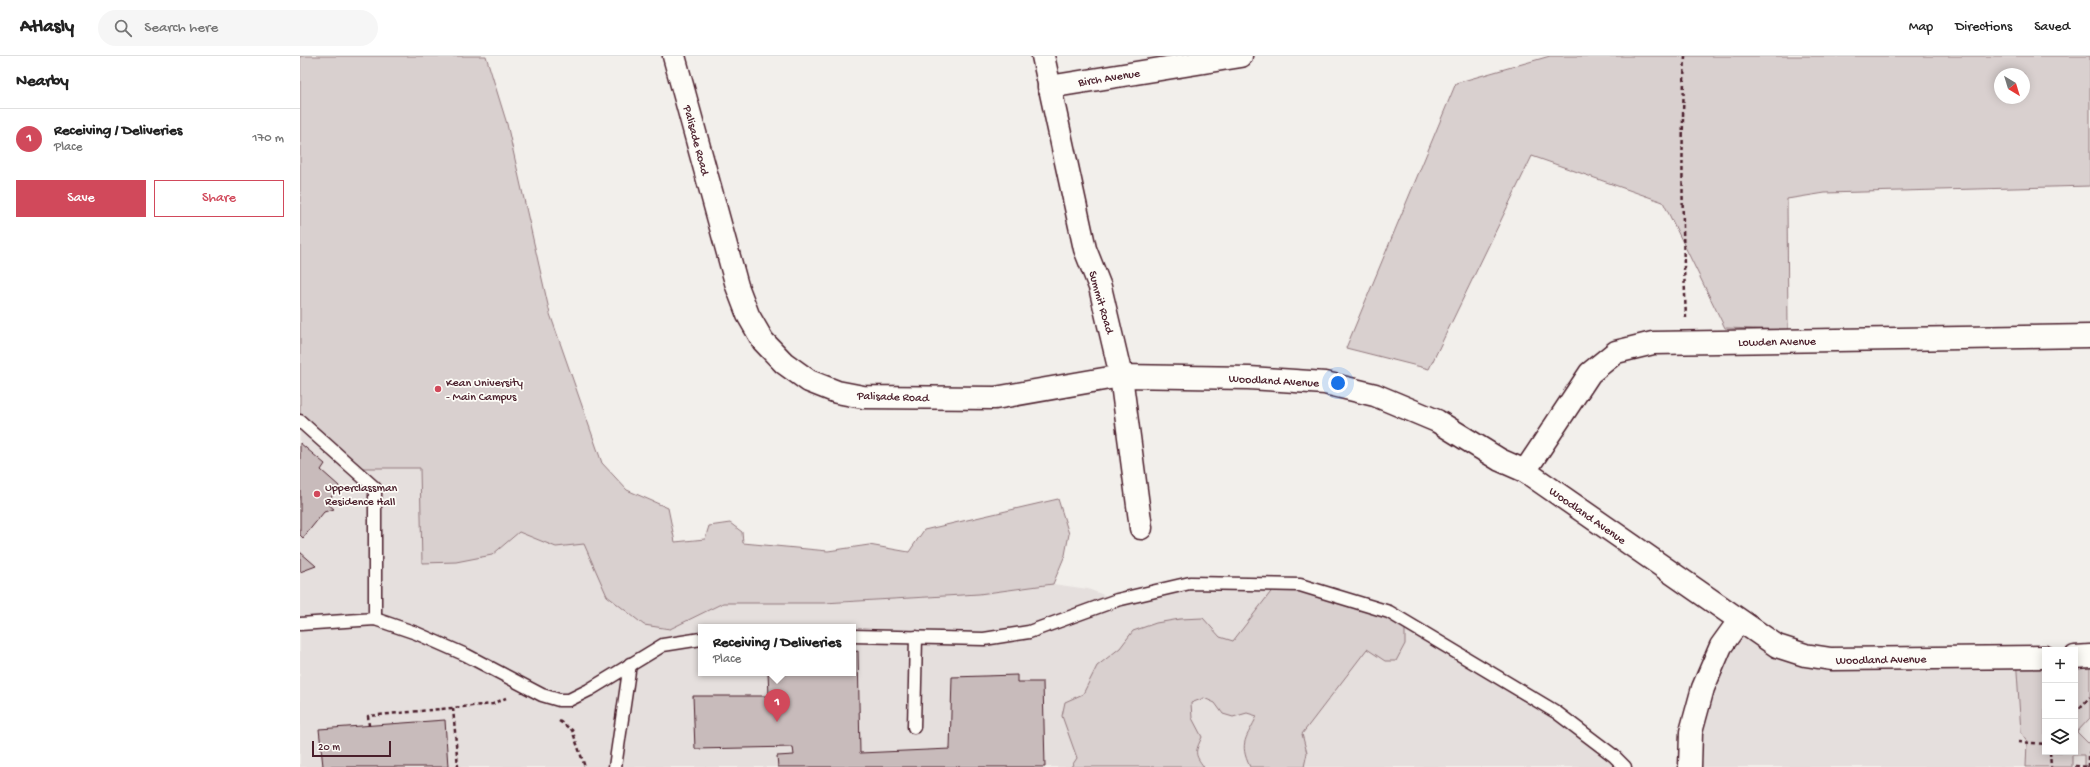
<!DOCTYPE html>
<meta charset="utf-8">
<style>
body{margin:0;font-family:"Gochi Hand",sans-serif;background:#f6f6f6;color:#222}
.controls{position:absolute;right:12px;bottom:12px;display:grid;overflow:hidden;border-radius:0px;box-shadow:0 2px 10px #0003}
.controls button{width:36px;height:36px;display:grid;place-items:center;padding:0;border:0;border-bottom:1px solid #e0e0e0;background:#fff;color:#222;font:20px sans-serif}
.compass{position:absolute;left:1694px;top:12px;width:36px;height:36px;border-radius:50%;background:#fff;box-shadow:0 2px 10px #0003;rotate:142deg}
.scale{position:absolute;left:12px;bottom:10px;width:79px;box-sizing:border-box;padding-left:4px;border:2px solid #4a1f2b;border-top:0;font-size:11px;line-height:14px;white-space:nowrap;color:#4a1f2b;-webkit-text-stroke:3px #fdfcf7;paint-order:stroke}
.you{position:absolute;left:1038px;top:327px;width:14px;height:14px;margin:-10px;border:3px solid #fff;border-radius:50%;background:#1a73e8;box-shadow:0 0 0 6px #1a73e833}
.badge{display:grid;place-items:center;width:26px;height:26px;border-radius:50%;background:#d1495b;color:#fff;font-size:13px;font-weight:700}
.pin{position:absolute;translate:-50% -33px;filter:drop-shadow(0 1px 2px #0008)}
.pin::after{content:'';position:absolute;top:21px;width:14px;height:12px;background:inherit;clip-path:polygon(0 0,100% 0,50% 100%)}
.popup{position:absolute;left:398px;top:568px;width:158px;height:52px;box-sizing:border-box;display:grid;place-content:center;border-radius:0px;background:#fff;filter:drop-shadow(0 1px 3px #0005);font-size:13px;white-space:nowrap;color:#767676}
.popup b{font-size:15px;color:#222}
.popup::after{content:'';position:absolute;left:50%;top:100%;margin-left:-8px;border:8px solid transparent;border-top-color:#fff}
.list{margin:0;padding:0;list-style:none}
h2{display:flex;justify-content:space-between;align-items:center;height:52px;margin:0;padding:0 16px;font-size:17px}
h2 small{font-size:13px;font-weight:400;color:#767676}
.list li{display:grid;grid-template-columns:26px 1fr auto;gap:12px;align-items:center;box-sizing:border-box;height:60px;padding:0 16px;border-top:1px solid #e0e0e0}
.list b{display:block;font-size:15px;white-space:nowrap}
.list p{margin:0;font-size:13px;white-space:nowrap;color:#767676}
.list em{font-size:13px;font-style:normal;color:#767676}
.actions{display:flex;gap:8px;padding:12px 16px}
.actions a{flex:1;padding:9px 0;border:1px solid #d1495b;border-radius:0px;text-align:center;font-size:14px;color:#d1495b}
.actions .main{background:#d1495b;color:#fff}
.icon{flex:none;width:22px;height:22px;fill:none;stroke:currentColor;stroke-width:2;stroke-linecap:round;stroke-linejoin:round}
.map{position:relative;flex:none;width:1790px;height:711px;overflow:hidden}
header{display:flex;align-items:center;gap:24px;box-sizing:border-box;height:56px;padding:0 20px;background:#fff;border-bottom:1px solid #e0e0e0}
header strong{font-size:19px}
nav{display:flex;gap:22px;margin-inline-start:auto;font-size:14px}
.search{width:280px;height:36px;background:#f6f6f6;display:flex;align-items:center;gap:10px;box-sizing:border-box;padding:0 14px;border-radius:22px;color:#767676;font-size:15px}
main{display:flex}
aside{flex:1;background:#fff}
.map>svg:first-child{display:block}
</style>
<header>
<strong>Atlasly</strong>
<div class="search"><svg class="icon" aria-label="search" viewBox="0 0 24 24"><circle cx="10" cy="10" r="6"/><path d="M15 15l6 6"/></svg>Search here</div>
<nav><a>Map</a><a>Directions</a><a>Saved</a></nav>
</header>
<main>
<aside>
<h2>Nearby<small></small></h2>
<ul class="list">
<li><span class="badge">1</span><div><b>Receiving / Deliveries</b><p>Place</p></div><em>170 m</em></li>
</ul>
<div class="actions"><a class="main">Save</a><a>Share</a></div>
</aside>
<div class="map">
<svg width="1790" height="711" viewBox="0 0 1790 711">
<rect width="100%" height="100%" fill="#f2efeb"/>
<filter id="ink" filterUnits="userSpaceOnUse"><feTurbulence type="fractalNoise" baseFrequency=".025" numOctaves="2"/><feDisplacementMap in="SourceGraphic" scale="8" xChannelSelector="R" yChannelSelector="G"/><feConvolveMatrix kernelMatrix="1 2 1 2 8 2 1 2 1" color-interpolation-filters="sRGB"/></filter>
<g filter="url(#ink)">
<g fill="#e5dfdd" fill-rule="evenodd">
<path d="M0,0H186L207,68L250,258L302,407L370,573L423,547H524L679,538L753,528L788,533L817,544L890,527L1000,529L1089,556L1256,656L1325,711H0ZM401,571H553V617H401Z"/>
<path d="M1439,565L1477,590L1745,601V696H1775V601L1790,600V711H1390L1391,676Z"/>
</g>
<g fill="#d9d0cf" stroke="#92787d" fill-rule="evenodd">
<path d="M0,0H186L207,68L250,258L302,407L327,434L368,452L375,486L405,483L409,470L430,467L442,476L443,487L528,495L569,489L609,496L624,474L758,443L769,478L765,499L753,528L679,538L524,547H423L370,573L344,569L307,540L284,488L256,491L219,476L192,499L156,506L122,507L120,412H53L0,365Z"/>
<path d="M1250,0H1790V130L1525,137L1487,143L1488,274L1425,272L1363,146L1232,100L1129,313L1046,292L1156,27ZM1700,18H1724V42H1700Z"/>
<path d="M977,528L1105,566V588L1096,605H1085L1067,593L1002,678L1007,697L1004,711H950C938,686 947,682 957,660L947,657L933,661L923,658L915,647L904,642L891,647L892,662L902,681C895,696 894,698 904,711H771L777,702L762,660L765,646L783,638L797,610L820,592L833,575L856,567L880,563L903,562L920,581L933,585Z"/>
<path d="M1790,600V662L1777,676L1790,689V711H1784V699H1772V711H1726L1727,685L1721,676L1716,601H1745V696H1775V601Z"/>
</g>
<g fill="#c8bbbb" stroke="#4a1f2b">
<path d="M0,387L25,408L21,414L39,430L27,447L34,453L24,456L3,482L0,479Z"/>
<path d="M0,496L16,510L0,516Z"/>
<path d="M558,595L560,697L650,693L652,621L717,619V626H743L745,711H478L477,700L494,699L493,691L395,693L393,640H469L468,617H553V596Z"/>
<path d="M145,664L148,711H18L23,710L19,673Z"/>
</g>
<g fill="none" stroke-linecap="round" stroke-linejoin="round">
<g stroke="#4a1f2b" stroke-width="15">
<g id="service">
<path d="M0,365L75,432V563"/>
<path d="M0,568L75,563L116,577L166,599L242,639L259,644H269L289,634L363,589L401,583"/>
<path d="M553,580L684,583L729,576L817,544L890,527L1000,529L1089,556L1256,656L1314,700L1325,711"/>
<path d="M614,671L616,581"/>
<path d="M315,711L330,608"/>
</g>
</g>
<g stroke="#4a1f2b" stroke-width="25">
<g id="minor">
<path d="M374,0L437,230L448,259L463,285L484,307L509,325L537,336L563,341L695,342L821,320L949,322L1025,327L1075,339L1137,365L1200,404L1225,415L1477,590L1505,599L1531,603L1745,601"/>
<path d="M743,0L785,193L800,231L821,320L841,472"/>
<path d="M749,31L941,0"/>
<path d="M1225,415L1290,317L1316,296L1353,287L1790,280"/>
<path d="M1775,601L1790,600"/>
<path d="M1390,711L1391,676L1403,632L1421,590L1439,565"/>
</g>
</g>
<g stroke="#4a1f2b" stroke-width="2.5" stroke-dasharray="4 3" stroke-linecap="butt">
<path d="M1385,0C1381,88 1382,174 1386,262"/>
<path d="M153,652L158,711"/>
<path d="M1775,657L1790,641"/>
<path d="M259,665L272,674L285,711"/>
<path d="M69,670L68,660L193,648L206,642"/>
<path d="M1718,686L1745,688"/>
<path d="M1750,696L1751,711"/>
<path d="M1775,710L1788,711"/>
<path d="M1788,711V698L1790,696"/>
</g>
<use href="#service" stroke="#fdfcf7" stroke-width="12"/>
<use href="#minor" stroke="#fdfcf7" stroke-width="22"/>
</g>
</g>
<g fill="#d1495b" stroke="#fdfcf7" stroke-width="1.5">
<circle cx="138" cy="333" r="4"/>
<circle cx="17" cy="438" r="4"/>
</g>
<g text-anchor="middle" stroke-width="3.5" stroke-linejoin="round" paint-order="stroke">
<g font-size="12" fill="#4a1f2b" stroke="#fdfcf7">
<text transform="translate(809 21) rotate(-9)" y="4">Birch Avenue</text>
<text transform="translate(397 84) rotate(75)" y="4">Palisade Road</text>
<text transform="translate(802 246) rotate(74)" y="4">Summit Road</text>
<text transform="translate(1477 285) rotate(-1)" y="4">Lowden Avenue</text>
<text transform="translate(974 324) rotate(3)" y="4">Woodland Avenue</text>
<text transform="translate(593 340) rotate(2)" y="4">Palisade Road</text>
<text transform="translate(1288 459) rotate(35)" y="4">Woodland Avenue</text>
<text transform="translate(1581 603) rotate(-1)" y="4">Woodland Avenue</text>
</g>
<g font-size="12" fill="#4a1f2b" stroke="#fdfcf7" text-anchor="start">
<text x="146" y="330">Kean University<tspan x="146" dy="14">- Main Campus</tspan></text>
<text x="25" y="435">Upperclassman<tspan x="25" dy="14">Residence Hall</tspan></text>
</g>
</g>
</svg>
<div class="controls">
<button>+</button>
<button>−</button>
<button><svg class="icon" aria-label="layers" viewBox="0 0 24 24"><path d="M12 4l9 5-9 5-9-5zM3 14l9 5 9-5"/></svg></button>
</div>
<svg class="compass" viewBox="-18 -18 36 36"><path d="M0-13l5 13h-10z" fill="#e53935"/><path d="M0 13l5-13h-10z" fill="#767676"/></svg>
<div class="scale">20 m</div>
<div class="you"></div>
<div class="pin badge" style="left:477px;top:666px">1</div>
<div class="popup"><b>Receiving / Deliveries</b>Place</div>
</div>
</main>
